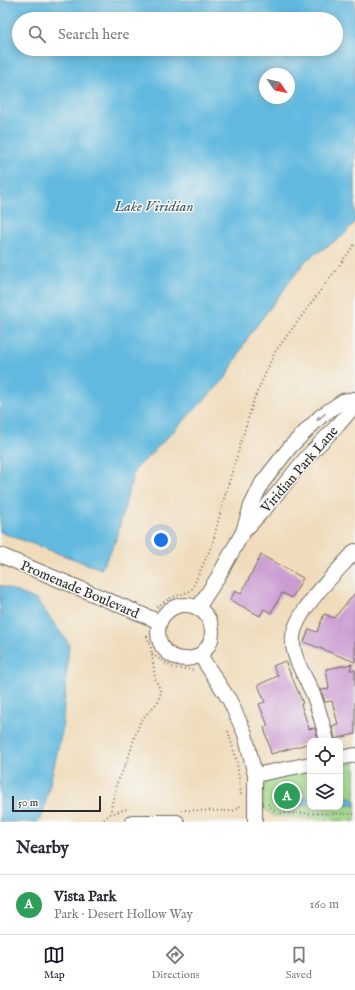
<!DOCTYPE html>
<meta charset="utf-8">
<style>
body{margin:0;font-family:"IM FELL English",serif;background:#f7f7f7;color:#2b2b33}
.controls{position:absolute;right:12px;bottom:12px;display:grid;overflow:hidden;border-radius:8px;box-shadow:0 2px 10px #0003}
.controls button{width:36px;height:36px;display:grid;place-items:center;padding:0;border:0;border-bottom:1px solid #e1e1e2;background:#fff;color:#2b2b33;font:20px sans-serif}
.compass{position:absolute;left:259px;top:68px;width:36px;height:36px;border-radius:50%;background:#fff;box-shadow:0 2px 10px #0003;rotate:124deg}
.scale{position:absolute;left:12px;bottom:10px;width:89px;box-sizing:border-box;padding-left:4px;border:2px solid #2b2b2b;border-top:0;font-size:11px;line-height:14px;white-space:nowrap;color:#2b2b2b;-webkit-text-stroke:3px #f6f6f2;paint-order:stroke}
.you{position:absolute;left:161px;top:540px;width:14px;height:14px;margin:-10px;border:3px solid #fff;border-radius:50%;background:#1a73e8;box-shadow:0 0 0 6px #1a73e833}
.badge{display:grid;place-items:center;width:26px;height:26px;border-radius:50%;background:#111827;color:#fff;font-size:13px;font-weight:700}
.pin{position:absolute;translate:-50% -50%;border:2px solid #fff;box-shadow:0 1px 4px #0006}
.list{margin:0;padding:0;list-style:none}
h2{display:flex;justify-content:space-between;align-items:center;height:52px;margin:0;padding:0 16px;font-size:17px}
h2 small{font-size:13px;font-weight:400;color:#7c7c81}
.list li{display:grid;grid-template-columns:26px 1fr auto;gap:12px;align-items:center;box-sizing:border-box;height:60px;padding:0 16px;border-top:1px solid #e1e1e2}
.list b{display:block;font-size:15px;white-space:nowrap}
.list p{margin:0;font-size:13px;white-space:nowrap;color:#7c7c81}
.list em{font-size:13px;font-style:normal;color:#7c7c81}
.icon{flex:none;width:22px;height:22px;fill:none;stroke:currentColor;stroke-width:2;stroke-linecap:round;stroke-linejoin:round}
.map{position:relative;flex:none;width:355px;height:822px;overflow:hidden}
.search{position:absolute;background:#fff;box-shadow:0 2px 10px #0003;left:12px;right:12px;top:12px;height:44px;display:flex;align-items:center;gap:10px;box-sizing:border-box;padding:0 14px;border-radius:22px;color:#7c7c81;font-size:15px}
.sheet{height:112px;background:#fff}
nav{display:flex;justify-content:space-around;align-items:center;box-sizing:border-box;height:56px;border-top:1px solid #e1e1e2;background:#fff;font-size:11px;color:#7c7c81}
nav a{display:grid;justify-items:center;gap:2px}
nav .on{color:#111827}
.map>svg:first-child{display:block}
</style>
<div class="map">
<svg width="355" height="822" viewBox="0 0 355 822">
<rect width="100%" height="100%" fill="#f6f6f2"/>
<filter id="ink" filterUnits="userSpaceOnUse"><feTurbulence type="fractalNoise" baseFrequency=".025" numOctaves="2"/><feDisplacementMap in="SourceGraphic" scale="8" xChannelSelector="R" yChannelSelector="G"/><feConvolveMatrix kernelMatrix="1 2 1 2 8 2 1 2 1" color-interpolation-filters="sRGB"/></filter>
<filter id="wash" filterUnits="userSpaceOnUse"><feTurbulence type="fractalNoise" baseFrequency=".012" numOctaves="4" result="noise"/><feDisplacementMap in="SourceGraphic" scale="16" xChannelSelector="R" yChannelSelector="G"/><feGaussianBlur stdDeviation="0.9" result="paint"/><feColorMatrix in="noise" values="0 0 0 0 0 0 0 0 0 0 0 0 0 0 0 0 0 1.4 0 .05"/><feComposite in="paint" operator="in"/></filter>
<g filter="url(#wash)">
<rect width="100%" height="100%" fill="#f0dcbb"/>
<path fill="#a3da8c" stroke="#67825c" d="M355,763V821L274,816L263,808V786L274,776L310,770V807H340V765Z"/>
<g fill="#62b9df" stroke="#467285" fill-rule="evenodd">
<path d="M0,0H355V222L343,236L306,260L248,337L225,379L134,471L115,543L101,569L0,532ZM19,19H336V49H19ZM265,74H289V98H265Z"/>
<path d="M0,585L37,600L69,644L62,732L42,817L37,822H0Z"/>
<path d="M283,797L295,799L310,798V804L305,805L278,804L275,801Z"/>
<path d="M340,797H351L355,800V806L351,804H340Z"/>
</g>
<g id="blocks">
<g fill="#cb9bd2">
<path d="M261,555L303,578L292,598L282,593L271,613L264,609L260,616L230,600L235,591L241,594Z"/>
<path d="M355,593V662L304,642L309,629L317,632L324,614L334,618Z"/>
<path d="M285,661L303,703L301,704L309,729L315,728L318,740L310,741V743L271,754L264,727L268,726L259,704L265,702L258,685L278,676L273,666Z"/>
<path d="M352,664L350,670H355V734L335,739L332,726L338,724L332,701L325,702L321,690L329,689L326,669Z"/>
</g>
</g>
</g>
<g filter="url(#ink)">
<use href="#blocks" fill-opacity="0" stroke="#70695d" stroke-width="1"/>
<g fill="none" stroke-linecap="round" stroke-linejoin="round">
<g stroke="#70695d" stroke-width="16">
<g id="minor">
<path d="M246,529L267,506L305,459L339,424L355,405"/>
<path d="M0,555L160,622"/>
<circle cx="185" cy="632" r="27"/>
<path d="M198,608L218,577L243,532L251,506L262,483L290,447L321,416L343,401L355,399"/>
<path d="M200,655L230,701L245,734L255,775V822"/>
<path d="M327,741C323,725 319,709 313,694C306,677 291,657 293,637C295,611 338,571 355,551"/>
<path d="M340,758L355,755"/>
<path d="M255,775L310,764"/>
<path d="M132,822H177"/>
</g>
</g>
<g stroke="#70695d" stroke-width="2" stroke-dasharray="1 3" stroke-linecap="butt">
<path d="M157,607L170,598L191,591L212,545L223,502L254,399L275,352L355,244"/>
<path d="M152,654L166,664L174,668L194,670"/>
<path d="M228,731L237,762L241,795"/>
<path d="M268,804L275,811L281,813L355,814"/>
<path d="M181,810L232,811L238,809L241,803"/>
<path d="M110,814L127,809"/>
<path d="M101,822L110,814L116,785L128,759L135,736L141,720L158,702L161,692L155,678L151,647L146,634"/>
</g>
<use href="#minor" stroke="#fff" stroke-width="14"/>
</g>
<defs><path id="oneway-solid" d="M-6-.8H1V-3.2L6.5 0L1 3.2V.8H-6Z"/></defs>
<use fill="#a0a0a0" href="#oneway-solid" transform="translate(321 417) rotate(141)"/>
</g>
<g text-anchor="middle" stroke-width="3" stroke-linejoin="round" paint-order="stroke">
<g font-size="14" fill="#2b2b2b" stroke="#f6f6f2">
<text transform="translate(299 469) rotate(-49)" y="5">Viridian Park Lane</text>
<text transform="translate(80 589) rotate(23)" y="5">Promenade Boulevard</text>
</g>
<g font-size="15" font-style="italic" fill="#3e5d6a" stroke="#f6f6f2">
<text x="154" y="211">Lake Viridian</text>
</g>
</g>
</svg>
<div class="controls">
<button><svg class="icon" aria-label="locate" viewBox="0 0 24 24"><circle cx="12" cy="12" r="6"/><path d="M12 2v4M12 18v4M2 12h4M18 12h4"/></svg></button>
<button><svg class="icon" aria-label="layers" viewBox="0 0 24 24"><path d="M12 4l9 5-9 5-9-5zM3 14l9 5 9-5"/></svg></button>
</div>
<svg class="compass" viewBox="-18 -18 36 36"><path d="M0-13l5 13h-10z" fill="#e53935"/><path d="M0 13l5-13h-10z" fill="#7c7c81"/></svg>
<div class="scale">50 m</div>
<div class="you"></div>
<div class="pin badge" style="left:287px;top:796px;background:#2e9e5b">A</div>
<div class="search"><svg class="icon" aria-label="search" viewBox="0 0 24 24"><circle cx="10" cy="10" r="6"/><path d="M15 15l6 6"/></svg>Search here</div>
</div>
<section class="sheet">
<h2>Nearby<small></small></h2>
<ul class="list">
<li><span class="badge" style="background:#2e9e5b">A</span><div><b>Vista Park</b><p>Park · Desert Hollow Way</p></div><em>160 m</em></li>
</ul>
</section>
<nav>
<a class="on"><svg class="icon" aria-label="map" viewBox="0 0 24 24"><path d="M3 6l6-2 6 2 6-2v14l-6 2-6-2-6 2zM9 4v14M15 6v14"/></svg>Map</a>
<a><svg class="icon" aria-label="directions" viewBox="0 0 24 24"><path d="M12 3l9 9-9 9-9-9zM9 14v-3h6M13 9l2 2-2 2"/></svg>Directions</a>
<a><svg class="icon" aria-label="saved" viewBox="0 0 24 24"><path d="M7 4h10v16l-5-4-5 4z"/></svg>Saved</a>
</nav>
